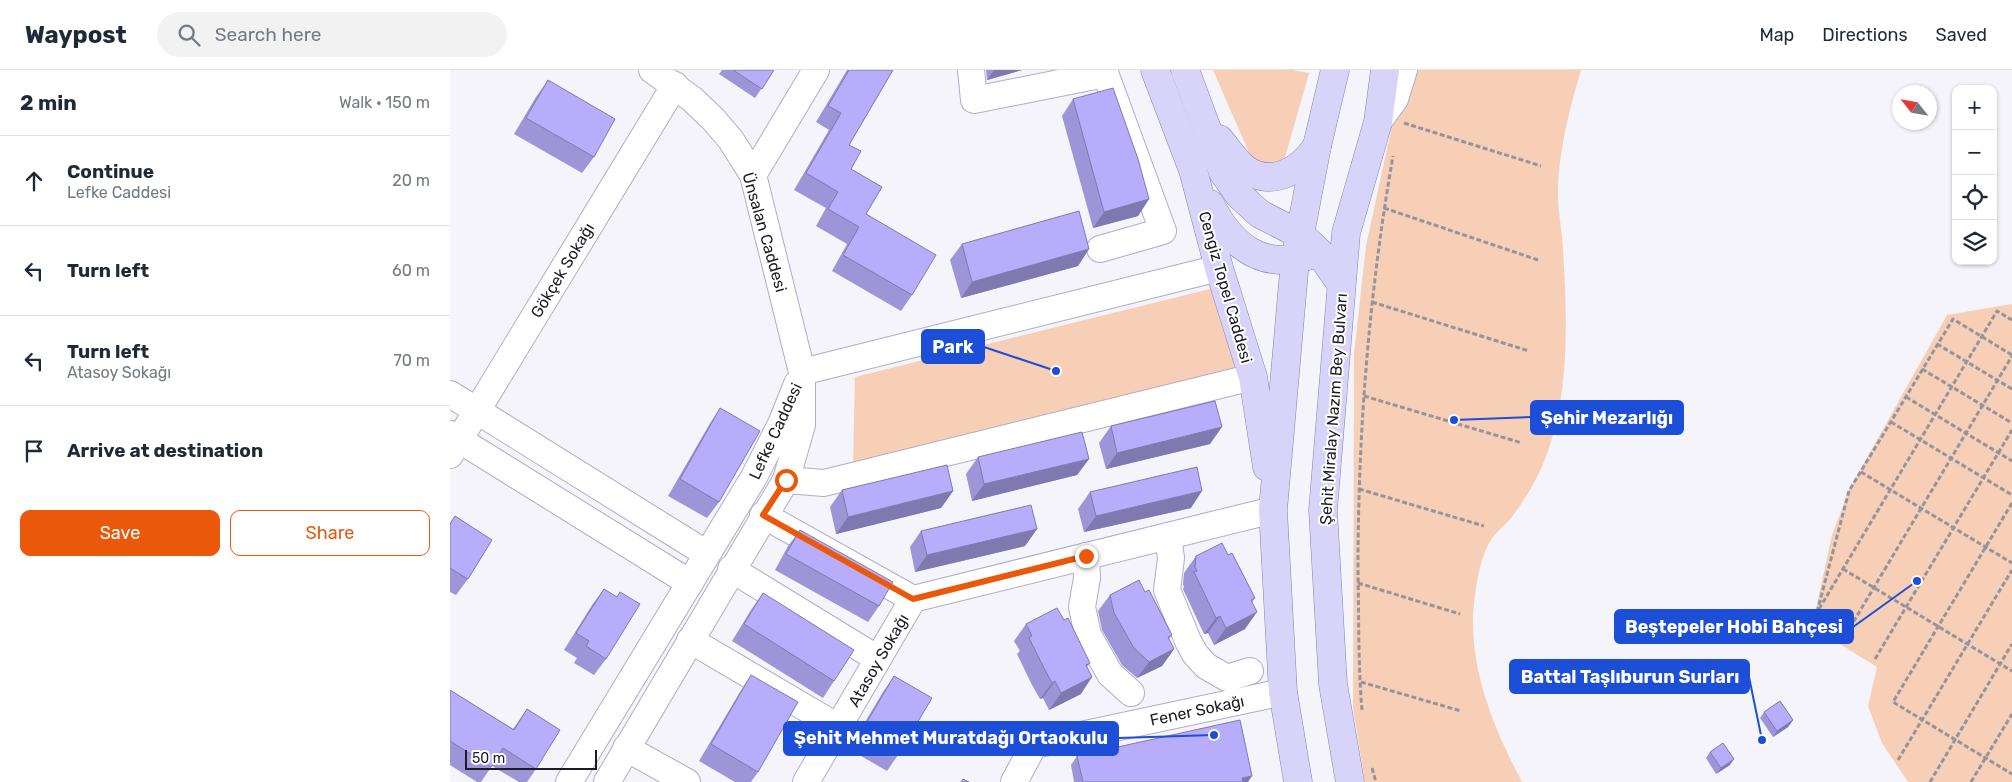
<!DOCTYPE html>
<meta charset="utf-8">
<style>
body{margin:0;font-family:Rubik,sans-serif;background:#f2f2f3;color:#1f2937}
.controls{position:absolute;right:15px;top:15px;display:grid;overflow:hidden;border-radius:10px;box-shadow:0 1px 4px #0004}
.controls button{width:45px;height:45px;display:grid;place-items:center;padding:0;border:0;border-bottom:1px solid #e0e1e3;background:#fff;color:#1f2937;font:25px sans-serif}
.compass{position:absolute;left:1442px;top:15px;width:45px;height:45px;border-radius:50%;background:#fff;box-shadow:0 1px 4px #0004;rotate:301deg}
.scale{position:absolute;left:15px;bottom:12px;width:132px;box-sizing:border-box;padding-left:5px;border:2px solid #1c1b26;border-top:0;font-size:14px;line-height:18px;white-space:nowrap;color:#1c1b26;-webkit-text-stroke:4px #fff;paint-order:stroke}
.stop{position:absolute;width:15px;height:15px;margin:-11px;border:4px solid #ea580c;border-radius:50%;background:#fff}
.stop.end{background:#ea580c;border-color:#fff;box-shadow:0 1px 5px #0008}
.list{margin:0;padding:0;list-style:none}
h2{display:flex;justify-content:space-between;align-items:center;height:65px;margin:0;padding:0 20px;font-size:21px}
h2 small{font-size:16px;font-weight:400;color:#747a83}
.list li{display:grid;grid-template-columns:32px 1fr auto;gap:15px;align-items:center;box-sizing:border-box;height:90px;padding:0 20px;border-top:1px solid #e0e1e3}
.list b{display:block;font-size:19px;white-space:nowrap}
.list p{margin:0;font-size:16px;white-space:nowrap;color:#747a83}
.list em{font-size:16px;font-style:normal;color:#747a83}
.actions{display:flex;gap:10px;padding:15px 20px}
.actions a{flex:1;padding:11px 0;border:1px solid #ea580c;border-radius:10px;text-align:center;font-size:18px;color:#ea580c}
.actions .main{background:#ea580c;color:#fff}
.icon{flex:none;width:28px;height:28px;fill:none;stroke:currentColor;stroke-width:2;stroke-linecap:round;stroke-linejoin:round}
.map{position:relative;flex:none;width:1562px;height:712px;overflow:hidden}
header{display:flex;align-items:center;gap:30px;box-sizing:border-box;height:70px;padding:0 25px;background:#fff;border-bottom:1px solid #e0e1e3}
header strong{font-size:24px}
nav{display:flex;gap:28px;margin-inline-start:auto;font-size:18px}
.search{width:350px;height:45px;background:#f2f2f3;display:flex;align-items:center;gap:12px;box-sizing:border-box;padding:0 18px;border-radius:28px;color:#747a83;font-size:19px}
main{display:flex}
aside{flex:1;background:#fff}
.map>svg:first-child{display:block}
</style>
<header>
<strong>Waypost</strong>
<div class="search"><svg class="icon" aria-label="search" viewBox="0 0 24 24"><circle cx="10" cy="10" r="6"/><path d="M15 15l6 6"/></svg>Search here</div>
<nav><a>Map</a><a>Directions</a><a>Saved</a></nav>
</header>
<main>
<aside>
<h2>2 min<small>Walk · 150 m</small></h2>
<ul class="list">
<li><svg class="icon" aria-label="ahead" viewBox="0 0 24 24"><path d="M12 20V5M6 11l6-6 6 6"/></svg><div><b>Continue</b><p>Lefke Caddesi</p></div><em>20 m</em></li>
<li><svg class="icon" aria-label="left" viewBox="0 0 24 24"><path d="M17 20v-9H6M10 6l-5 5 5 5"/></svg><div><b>Turn left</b></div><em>60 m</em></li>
<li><svg class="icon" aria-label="left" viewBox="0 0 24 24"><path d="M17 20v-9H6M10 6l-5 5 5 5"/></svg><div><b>Turn left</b><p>Atasoy Sokağı</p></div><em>70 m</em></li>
<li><svg class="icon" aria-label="arrive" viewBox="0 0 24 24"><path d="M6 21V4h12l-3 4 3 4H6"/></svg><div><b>Arrive at destination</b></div></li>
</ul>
<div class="actions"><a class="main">Save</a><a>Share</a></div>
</aside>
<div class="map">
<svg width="1562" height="712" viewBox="0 0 1562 712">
<rect width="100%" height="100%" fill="#f4f4fa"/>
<g fill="#f7cfb6">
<path d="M763,0H842L859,3L834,91C821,95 811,94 800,85Z"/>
<path d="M954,0H1131C1119,41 1107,87 1108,130C1109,146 1112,163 1113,179C1117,244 1120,316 1099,378C1091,403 1077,427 1061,448C1055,455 1046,462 1041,470C1029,488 1024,526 1023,547C1022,607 1045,660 1072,712H915L903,638L904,284L916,176Z"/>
<path d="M788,212L808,294L403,394L405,307Z"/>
<path d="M1562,234V712H1458L1432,673L1418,636L1427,597L1362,557L1382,465L1400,418L1497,245Z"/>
</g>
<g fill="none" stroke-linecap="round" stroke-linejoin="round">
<g stroke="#afadc9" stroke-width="28">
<g id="minor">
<path d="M521,0L524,30L655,4"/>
<path d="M928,52L945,29L954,0"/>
<path d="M303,105L366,0"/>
<path d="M650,179L713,161L654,0"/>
<path d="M352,302L769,198"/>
<path d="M0,324L257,484"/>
<path d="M0,364L240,513"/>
<path d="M0,385L225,15"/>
<path d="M336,410L374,413L803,307"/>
<path d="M313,445L463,529"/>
<path d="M718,466L721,488L717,520L738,571L745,584L756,596L777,608L800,601"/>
<path d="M636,486L637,508L632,537L638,565L660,604L681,623"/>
<path d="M281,499L428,589"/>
<path d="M240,570L388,657"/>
<path d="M176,678L237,712"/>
<path d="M119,712L304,407L331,354L347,314"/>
<path d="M157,712L336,410L352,355V302L303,105L281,70L263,49L242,29L202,0"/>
<path d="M356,712L463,529L823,440"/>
<path d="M564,712L584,675L833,622"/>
</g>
</g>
<g stroke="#8580ad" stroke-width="29">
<g id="major">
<path d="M705,0L743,100L769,198L803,307L817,397"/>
<path d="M735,0L773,102L789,125L810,144L851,165L869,182L891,214"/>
<path d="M769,69C777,78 785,91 794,98C821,119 852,100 867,76"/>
<path d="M760,134C782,177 812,201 861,185"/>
<path d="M848,712L833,622L823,440L845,190L867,76L885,0"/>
<path d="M900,712L883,614L873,440L896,163L928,52L935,0"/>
</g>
</g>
<g stroke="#95949d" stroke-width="3" stroke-dasharray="5 2.5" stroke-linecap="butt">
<path d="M954,53L1091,96"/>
<path d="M934,138L1088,190"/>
<path d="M922,232L1079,281"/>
<path d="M1487,274L1562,319"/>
<path d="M1472,299L1562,353"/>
<path d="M914,326L1072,373"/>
<path d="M1456,327L1562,391"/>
<path d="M1441,352L1562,425"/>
<path d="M1411,402L1562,493"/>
<path d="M909,419L1034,456"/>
<path d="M1562,433L1443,632L1562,704"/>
<path d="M1393,499L1562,601"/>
<path d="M908,513L1010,544"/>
<path d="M1369,539L1547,241L1562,250"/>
<path d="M1367,542L1399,421L1503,249L1562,285"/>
<path d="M1392,571L1562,286"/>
<path d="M1425,589L1562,360"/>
<path d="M911,612L1011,641"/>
<path d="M912,640C908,594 909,547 908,500C908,362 919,223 943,86"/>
<path d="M1448,690L1562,500"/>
<path d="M922,698L926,712"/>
<path d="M1480,712L1562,574"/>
<path d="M1521,712L1562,644"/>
</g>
<use href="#minor" stroke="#fff" stroke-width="26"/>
<use href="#major" stroke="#d8d4f9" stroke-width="28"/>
</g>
<g fill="#9d95d7">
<path d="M272,0H324L305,28L269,4Z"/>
<path d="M397,0H443L399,75L401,99L416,144L462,225L451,241L382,201L397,174L366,156L376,138L344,120L379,60L366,52Z"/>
<path d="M536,0H572L537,10Z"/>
<path d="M98,10L144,87L132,103L64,64L86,27Z"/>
<path d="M623,29L699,129L688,146L643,158L612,46Z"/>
<path d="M512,174L639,179L628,196L511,228L500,190Z"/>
<path d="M270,338L269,432L257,448L218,426L259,355Z"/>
<path d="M661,356L760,374L656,399L649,373Z"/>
<path d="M528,387L639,389L627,405L522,431L516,404Z"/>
<path d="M392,420L503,421L491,438L386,464L380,437Z"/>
<path d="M640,422L741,438L634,462L628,439Z"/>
<path d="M5,446L18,509L6,525L0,522V453Z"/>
<path d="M587,459L575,476L465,502L460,477L471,461Z"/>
<path d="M350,460L429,536L418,552L325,500L338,476Z"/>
<path d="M778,485L805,528L802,532L795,559L764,575L758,563L754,564L733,519L734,517L733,514L734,503L746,486Z"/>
<path d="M154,519L167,527L170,522L156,589L144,605L124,593L127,588L114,580L142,535Z"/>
<path d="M695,522L722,565L719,569L724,579L712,596L687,608L672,595L652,560L648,541L660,525Z"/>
<path d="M313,523L384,611L373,628L282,571L301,540Z"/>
<path d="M614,550L640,593L637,597L631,624L599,640L593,628L590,629L582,615L567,584L570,581L564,571L576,554Z"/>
<path d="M301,605L308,702L301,712H285L249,691L290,622Z"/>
<path d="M444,606L448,685L437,701L399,679L433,622Z"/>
<path d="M0,620L63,659L77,639L86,699L77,712H69L42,696L31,712H27L0,695Z"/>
<path d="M1314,642L1343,650L1338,657L1323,667L1310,648Z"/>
<path d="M1260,682L1280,695L1266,704L1256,688Z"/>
<path d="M627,686L798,712H624L621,695Z"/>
</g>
<g fill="#8079af">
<path d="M544,0H572L537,10Z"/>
<path d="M699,129L688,146L643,158L654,142Z"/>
<path d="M639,179L628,196L511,228L522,212Z"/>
<path d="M772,357L760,374L656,399L667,383Z"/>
<path d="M639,389L627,405L522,431L534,414Z"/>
<path d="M503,421L491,438L386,464L398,447Z"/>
<path d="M752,421L741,438L634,462L646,446Z"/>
<path d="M587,459L575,476L465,502L477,485Z"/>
<path d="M807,542L795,559L764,575L776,558Z"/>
<path d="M770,546L758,563L754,564L766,548Z"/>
<path d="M724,579L712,596L687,608L699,592Z"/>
<path d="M642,607L631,624L599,640L611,623Z"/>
<path d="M605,611L593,628L590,629L602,613Z"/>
<path d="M1343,650L1338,657L1323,667L1327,661Z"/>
<path d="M1284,689L1280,695L1266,704L1271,698Z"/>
<path d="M802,706L798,712H790L792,708Z"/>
</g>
<g fill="#b7adfa" stroke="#8079af">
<path d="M283,0H324L312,19Z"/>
<path d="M399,0H443L399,75L411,81L401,99L432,117L416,144L486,185L462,225L393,185L409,157L378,139L388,122L356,103L391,43L378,36Z"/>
<path d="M98,10L165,49L144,87L76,48Z"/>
<path d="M663,18L688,89L699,129L654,142L623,29Z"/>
<path d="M629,141L639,179L522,212L512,174Z"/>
<path d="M765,331L772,357L667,383L661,356Z"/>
<path d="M270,338L310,361L269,432L230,409Z"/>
<path d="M632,362L639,389L534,414L528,387Z"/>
<path d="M497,395L503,421L398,447L392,420Z"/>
<path d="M747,397L752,421L646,446L640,422Z"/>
<path d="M581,435L587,459L477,485L471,461Z"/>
<path d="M5,446L42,470L18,509L0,498V454Z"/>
<path d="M350,460L443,512L429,536L336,484Z"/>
<path d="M772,473L778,485L782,483L805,528L801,530L807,542L776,558L770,546L766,548L744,502L747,501L745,497L746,486Z"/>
<path d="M689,510L695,522L699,520L722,565L718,567L724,579L699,592L684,578L664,543L660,525Z"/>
<path d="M154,519L167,527L170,522L190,534L156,589L136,576L139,571L126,563Z"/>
<path d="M313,523L404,580L384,611L294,554Z"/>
<path d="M607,538L614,550L618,548L640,593L636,595L642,607L611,623L605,611L602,613L594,598L579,568L582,566L576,554Z"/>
<path d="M301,605L348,632L308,702L261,674Z"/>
<path d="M444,606L482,628L448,685L411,662Z"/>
<path d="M0,620L64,660L77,639L110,660L86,699L53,678L41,697L0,671Z"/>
<path d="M1330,631L1343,650L1327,661L1314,642Z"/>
<path d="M790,650L802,706L792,708L793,712H633L627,686Z"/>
<path d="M1273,673L1284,689L1271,698L1260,682Z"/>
<path d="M513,709L519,712H511Z"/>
</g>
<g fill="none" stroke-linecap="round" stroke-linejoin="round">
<path stroke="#ea580c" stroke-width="6" d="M336,410L313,445L463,529L636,486"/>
</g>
<g text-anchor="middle" stroke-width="4" stroke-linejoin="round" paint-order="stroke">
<g font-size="16" fill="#1c1b26" stroke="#fff">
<text transform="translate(315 162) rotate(74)" y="6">Ünsalan Caddesi</text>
<text transform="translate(112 200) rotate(-59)" y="6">Gökçek Sokağı</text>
<text transform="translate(776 217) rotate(74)" y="6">Cengiz Topel Caddesi</text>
<text transform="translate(883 339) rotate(-86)" y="6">Şehit Miralay Nazım Bey Bulvarı</text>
<text transform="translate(325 361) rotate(-65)" y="6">Lefke Caddesi</text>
<text transform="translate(428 590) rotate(-60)" y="6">Atasoy Sokağı</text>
<text transform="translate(747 640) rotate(-12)" y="6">Fener Sokağı</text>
</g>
</g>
<path fill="none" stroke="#1d4ed8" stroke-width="2" d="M606 301L534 277M1004 350L1081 347M1467 511L1403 557M1312 670L1299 607M764 665L668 668"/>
<g fill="#1d4ed8" stroke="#fff" stroke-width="2">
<circle cx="606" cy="301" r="5"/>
<circle cx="1004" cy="350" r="5"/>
<circle cx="1467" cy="511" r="5"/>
<circle cx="1312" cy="670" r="5"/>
<circle cx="764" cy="665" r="5"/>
</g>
<g fill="#1d4ed8" stroke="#1d4ed8" stroke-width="2">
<rect x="472" y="260" width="62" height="33" rx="5"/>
<rect x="1081" y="331" width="152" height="33" rx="5"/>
<rect x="1165" y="540" width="238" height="33" rx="5"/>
<rect x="1060" y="590" width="239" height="33" rx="5"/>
<rect x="334" y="652" width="334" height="33" rx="5"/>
</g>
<g font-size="18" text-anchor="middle" font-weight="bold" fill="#fff">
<text x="503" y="283">Park</text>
<text x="1157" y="354">Şehir Mezarlığı</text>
<text x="1284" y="563">Beştepeler Hobi Bahçesi</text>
<text x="1180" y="613">Battal Taşlıburun Surları</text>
<text x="501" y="674">Şehit Mehmet Muratdağı Ortaokulu</text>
</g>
</svg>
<div class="controls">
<button>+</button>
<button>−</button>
<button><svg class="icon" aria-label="locate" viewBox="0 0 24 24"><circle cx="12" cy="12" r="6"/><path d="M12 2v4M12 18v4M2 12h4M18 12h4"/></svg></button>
<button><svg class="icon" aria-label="layers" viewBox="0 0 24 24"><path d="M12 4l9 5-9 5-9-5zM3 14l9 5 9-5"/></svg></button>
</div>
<svg class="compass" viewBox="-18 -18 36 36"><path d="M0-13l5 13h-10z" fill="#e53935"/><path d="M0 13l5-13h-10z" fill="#747a83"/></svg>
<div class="scale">50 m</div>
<div class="stop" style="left:336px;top:410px"></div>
<div class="stop end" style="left:636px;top:486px"></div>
</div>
</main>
